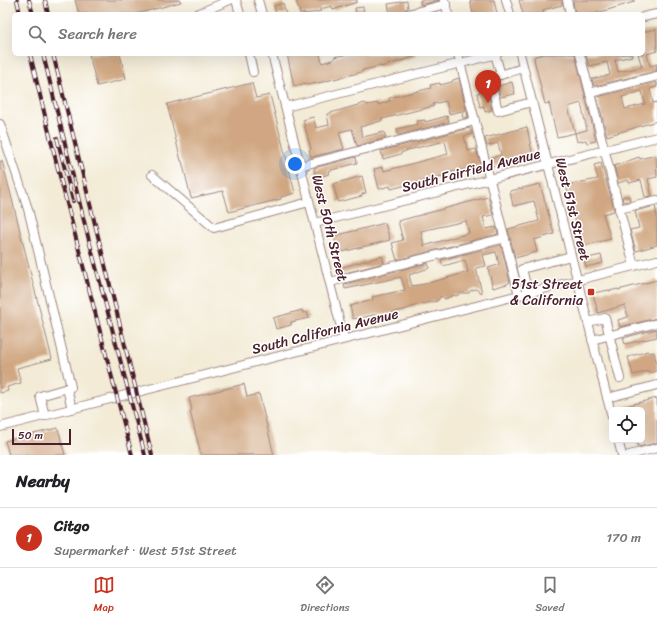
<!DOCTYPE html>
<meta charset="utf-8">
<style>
body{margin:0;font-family:Sriracha,sans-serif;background:#f6f6f6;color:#202124}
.controls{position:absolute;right:12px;bottom:12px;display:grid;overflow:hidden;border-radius:6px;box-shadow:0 4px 16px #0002}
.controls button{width:36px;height:36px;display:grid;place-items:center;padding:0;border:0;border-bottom:1px solid #e0e0e0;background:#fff;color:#202124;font:20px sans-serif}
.scale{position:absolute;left:12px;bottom:10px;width:59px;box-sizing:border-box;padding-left:4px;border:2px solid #4a1f2b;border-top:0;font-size:11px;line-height:14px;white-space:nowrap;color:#4a1f2b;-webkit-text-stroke:3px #fff;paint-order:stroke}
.you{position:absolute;left:295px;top:164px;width:14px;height:14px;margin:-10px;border:3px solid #fff;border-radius:50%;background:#1a73e8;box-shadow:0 0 0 6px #1a73e833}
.badge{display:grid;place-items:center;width:26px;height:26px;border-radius:50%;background:#c8321e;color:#fff;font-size:13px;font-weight:700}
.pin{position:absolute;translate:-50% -33px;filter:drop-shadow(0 1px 2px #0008)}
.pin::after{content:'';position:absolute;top:21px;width:14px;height:12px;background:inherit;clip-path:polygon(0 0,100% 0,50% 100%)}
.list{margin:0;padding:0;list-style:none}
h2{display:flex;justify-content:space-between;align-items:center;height:52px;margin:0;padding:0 16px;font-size:17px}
h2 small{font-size:13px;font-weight:400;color:#757577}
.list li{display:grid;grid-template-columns:26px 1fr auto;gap:12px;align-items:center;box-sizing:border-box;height:60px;padding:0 16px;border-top:1px solid #e0e0e0}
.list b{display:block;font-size:15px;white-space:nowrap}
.list p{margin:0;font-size:13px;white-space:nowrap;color:#757577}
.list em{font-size:13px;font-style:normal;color:#757577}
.icon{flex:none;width:22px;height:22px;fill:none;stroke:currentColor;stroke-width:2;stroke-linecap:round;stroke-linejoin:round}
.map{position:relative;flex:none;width:657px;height:455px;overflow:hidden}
.search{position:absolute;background:#fff;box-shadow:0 4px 16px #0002;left:12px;right:12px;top:12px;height:44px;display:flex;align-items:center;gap:10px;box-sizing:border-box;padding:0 14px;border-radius:6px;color:#757577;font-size:15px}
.sheet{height:112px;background:#fff}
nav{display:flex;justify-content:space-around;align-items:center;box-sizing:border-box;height:56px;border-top:1px solid #e0e0e0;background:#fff;font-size:11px;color:#757577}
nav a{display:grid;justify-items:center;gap:2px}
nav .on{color:#c8321e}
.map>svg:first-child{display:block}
</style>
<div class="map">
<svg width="657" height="455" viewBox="0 0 657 455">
<rect width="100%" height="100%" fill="#fff"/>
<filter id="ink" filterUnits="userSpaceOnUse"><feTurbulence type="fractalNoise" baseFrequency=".025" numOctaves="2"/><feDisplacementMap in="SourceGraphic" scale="8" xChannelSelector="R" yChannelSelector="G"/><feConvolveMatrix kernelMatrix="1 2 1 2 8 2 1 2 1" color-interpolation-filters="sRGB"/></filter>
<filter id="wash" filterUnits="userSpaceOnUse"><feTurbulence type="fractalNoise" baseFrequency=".012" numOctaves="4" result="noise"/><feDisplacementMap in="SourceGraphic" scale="16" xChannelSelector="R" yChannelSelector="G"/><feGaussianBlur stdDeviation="0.9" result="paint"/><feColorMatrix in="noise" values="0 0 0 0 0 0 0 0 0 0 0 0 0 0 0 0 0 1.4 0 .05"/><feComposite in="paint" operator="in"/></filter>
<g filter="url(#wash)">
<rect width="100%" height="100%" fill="#f3ebd6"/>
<g id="blocks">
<g fill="#d0a782" fill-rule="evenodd">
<path d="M75,0H180L181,2L136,14H79Z"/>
<path d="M296,0H357V2L333,10L332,6L320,9L321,11L312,13L300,14Z"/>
<path d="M420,0H439L421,5Z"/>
<path d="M470,0H494L497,14H473Z"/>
<path d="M519,0H562V5L543,10L544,14H523Z"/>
<path d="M573,0H634V2L594,14H575Z"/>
<path d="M407,1L408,8L404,10L403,14H400V12L390,14L388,4Z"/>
<path d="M283,3L286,14H276L274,6Z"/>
<path d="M363,7L364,14H356L355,8Z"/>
<path d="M656,29L657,51L647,54L650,66L657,64V71L594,86L592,79L610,75L607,62L589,66L586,54H632V56L615,60L618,72L642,67L638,54H643V32Z"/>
<path d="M89,54H120L126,79L97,86Z"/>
<path d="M287,54H320L322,63L335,59L334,57L348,54H417V56L381,67V66L363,70V71L358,73L318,83L307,85V83L294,86Z"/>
<path d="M544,54H575L596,141L587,143L586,140L577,142L575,133L587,130L581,103L568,107L575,133L557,137L549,103L545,104L534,59L535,56Z"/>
<path d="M459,78L466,110L449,114L446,101L433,104L434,106L382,119L381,121L360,127L363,137L384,132L386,138L357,146L352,129L339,132L344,149L311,157L309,150L311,149L303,120L313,117L316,128L329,125L327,114L365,103L367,105L378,103V105L390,101L389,98L431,88L430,85L440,83V85L452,82L453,80Z"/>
<path d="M512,82L515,94L500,97L498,86Z"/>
<path d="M657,82V87L650,89L653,103L657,102V121L607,136L597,97ZM642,91L645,104L625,109L622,97Z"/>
<path d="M252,83L256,98L270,95L295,193L281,197V199L229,212L223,191L191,198L182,161H181L167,104Z"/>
<path d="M487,89L492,110L485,112L484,106L480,107L477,93L480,92V91Z"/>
<path d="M467,111L468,117L463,118L462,113Z"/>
<path d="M447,116L449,122L398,135L397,129L418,124L417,121L425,120V122Z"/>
<path d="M527,127L533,157L492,166L490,158L501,155L498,143L487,146L485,138Z"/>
<path d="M470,128L472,134L464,136L468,151L476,149L481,166L446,173V175L391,189L390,186L379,189L374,169L383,167L384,171L448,154L445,141L408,150L401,153V154L383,159L381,151Z"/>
<path d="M656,155L657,177L648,179L652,196L645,197L641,180L629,183L628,180L618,183L614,166L639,157L640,159Z"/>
<path d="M356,157L357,163L328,171L329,174L317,178L315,175L314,168Z"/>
<path d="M0,161H2L11,195L52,359L17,368L21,383L7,387L8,391L0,393Z"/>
<path d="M601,163L614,208V211L603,214L611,239L582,246L566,185L598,179L594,165Z"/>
<path d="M362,176L366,193L362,194V196L338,202L333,184Z"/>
<path d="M540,184L554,234L534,240L537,252L515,258L508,229L539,221L534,201L513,206L510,191Z"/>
<path d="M629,196L630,201L623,202L622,197Z"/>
<path d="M488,197L493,215L483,217L486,229L496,227L498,234L397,260L392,243L403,240L398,221ZM466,221L469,233L424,246L421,231Z"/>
<path d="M655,206L657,216V245L636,251L630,230L639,228L635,211Z"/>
<path d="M385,223L390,240L342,252V251L338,252L334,236Z"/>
<path d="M501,245L510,282L507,284L493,288L488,268L498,265L499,264L496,252L483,255L486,266L476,268L482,293L475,289L470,291L469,293H460L458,295L456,296L454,295L445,299L441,296L437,301L417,305L407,309L383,315L377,314L357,319L356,318L353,319L350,306L373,300L372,297L405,290L401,277L345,289L344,284L428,263L429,268L409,275L412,286L425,284L468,272L465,260L443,266L441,260Z"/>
<path d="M601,255L603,263L586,267L584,259Z"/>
<path d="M382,256L384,263L341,274L339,268Z"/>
<path d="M657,280V318L620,327L618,320L628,317L625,305L598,313L593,293L609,290V291L618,289V290Z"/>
<path d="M302,310L303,313L307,312L309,318L291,322V325L276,329L273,318Z"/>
<path d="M657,329V337L625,344L623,338Z"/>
<path d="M648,351L649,353L654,352L657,365V371L650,373L649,371L633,375L628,357Z"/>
<path d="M244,384L247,397L259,394L274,455H201L190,411L192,410L189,398Z"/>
<path d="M657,398V443L638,447L636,440H642V410H619L618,408Z"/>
<path d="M58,428L65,455H9L5,441Z"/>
</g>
</g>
</g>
<g filter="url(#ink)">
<use href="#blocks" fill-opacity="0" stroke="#9e8580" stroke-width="1"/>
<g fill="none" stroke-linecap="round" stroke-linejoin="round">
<g stroke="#9e8580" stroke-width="10">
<g id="minor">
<path d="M236,0L240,14"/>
<path d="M258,0L262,14"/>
<path d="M444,0L448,14"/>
<path d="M506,0L510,14"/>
<path d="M567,0L570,14"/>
<path d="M197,14L230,0"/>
<path d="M408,14L446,4"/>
<path d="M643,17L657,14"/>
<path d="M249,54L253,72"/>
<path d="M272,54L344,339"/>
<path d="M458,54L519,295"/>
<path d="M495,54L501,75"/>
<path d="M520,54L612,417"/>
<path d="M580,54L634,266"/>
<path d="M523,68L490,78L498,111L532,102"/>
<path d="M590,93L657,76"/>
<path d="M285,107L497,54"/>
<path d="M0,124L28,209L71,387L40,396L45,416"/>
<path d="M300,166L475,121"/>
<path d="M152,175L214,228L309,202"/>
<path d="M619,209L657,200"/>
<path d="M315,223L657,137"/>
<path d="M330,282L505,238"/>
<path d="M528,293L522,269L571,256"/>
<path d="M588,322L605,318L620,378"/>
<path d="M592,340L657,323"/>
<path d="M67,388L72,409"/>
<path d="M607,398L657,385"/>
<path d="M0,427L657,260"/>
<path d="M618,440L622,455"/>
<path d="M629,455L657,448"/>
</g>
</g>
<use href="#minor" stroke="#fff" stroke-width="8"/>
<g stroke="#4a1f2b" stroke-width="4">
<g id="rail">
<path d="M17,0L20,14"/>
<path d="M29,0L33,14"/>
<path d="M45,0L48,14"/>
<path d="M30,54L57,165L132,455"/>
<path d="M43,54L84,221L145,455"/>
<path d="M53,54L152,455"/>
<path d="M57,138L73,201"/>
</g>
</g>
<use href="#rail" stroke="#fff" stroke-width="2.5" stroke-dasharray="8" stroke-linecap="butt"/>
</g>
</g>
<rect fill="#c8321e" stroke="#fff" stroke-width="1.5" x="587" y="288" width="8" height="8" rx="2"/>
<g text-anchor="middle" stroke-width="3" stroke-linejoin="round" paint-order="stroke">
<g font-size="14" fill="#4a1f2b" stroke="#fff">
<text transform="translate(471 170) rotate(-14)" y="5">South Fairfield Avenue</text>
<text transform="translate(573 209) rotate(76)" y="5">West 51st Street</text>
<text transform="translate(330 228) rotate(76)" y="5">West 50th Street</text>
<text transform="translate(325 331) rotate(-14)" y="5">South California Avenue</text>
</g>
<g font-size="14" fill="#4a1f2b" stroke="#fff" text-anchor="end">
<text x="583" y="289">51st Street<tspan x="583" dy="16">&amp; California</tspan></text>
</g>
</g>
</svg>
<div class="controls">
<button><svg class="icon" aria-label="locate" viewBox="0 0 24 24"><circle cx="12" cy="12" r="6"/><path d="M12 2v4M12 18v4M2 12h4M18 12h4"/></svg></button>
</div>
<div class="scale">50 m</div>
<div class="you"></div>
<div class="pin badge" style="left:488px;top:103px">1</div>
<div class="search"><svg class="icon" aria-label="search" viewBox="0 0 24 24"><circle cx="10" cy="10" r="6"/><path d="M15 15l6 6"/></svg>Search here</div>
</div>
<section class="sheet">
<h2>Nearby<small></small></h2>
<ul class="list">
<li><span class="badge">1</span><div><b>Citgo</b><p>Supermarket · West 51st Street</p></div><em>170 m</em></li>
</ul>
</section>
<nav>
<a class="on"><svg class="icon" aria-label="map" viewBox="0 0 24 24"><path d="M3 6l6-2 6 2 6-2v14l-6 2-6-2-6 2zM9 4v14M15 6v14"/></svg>Map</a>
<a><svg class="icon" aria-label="directions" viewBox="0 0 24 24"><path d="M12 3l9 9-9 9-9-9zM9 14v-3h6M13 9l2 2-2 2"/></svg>Directions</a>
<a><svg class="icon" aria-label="saved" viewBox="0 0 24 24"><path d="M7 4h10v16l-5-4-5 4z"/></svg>Saved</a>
</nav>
